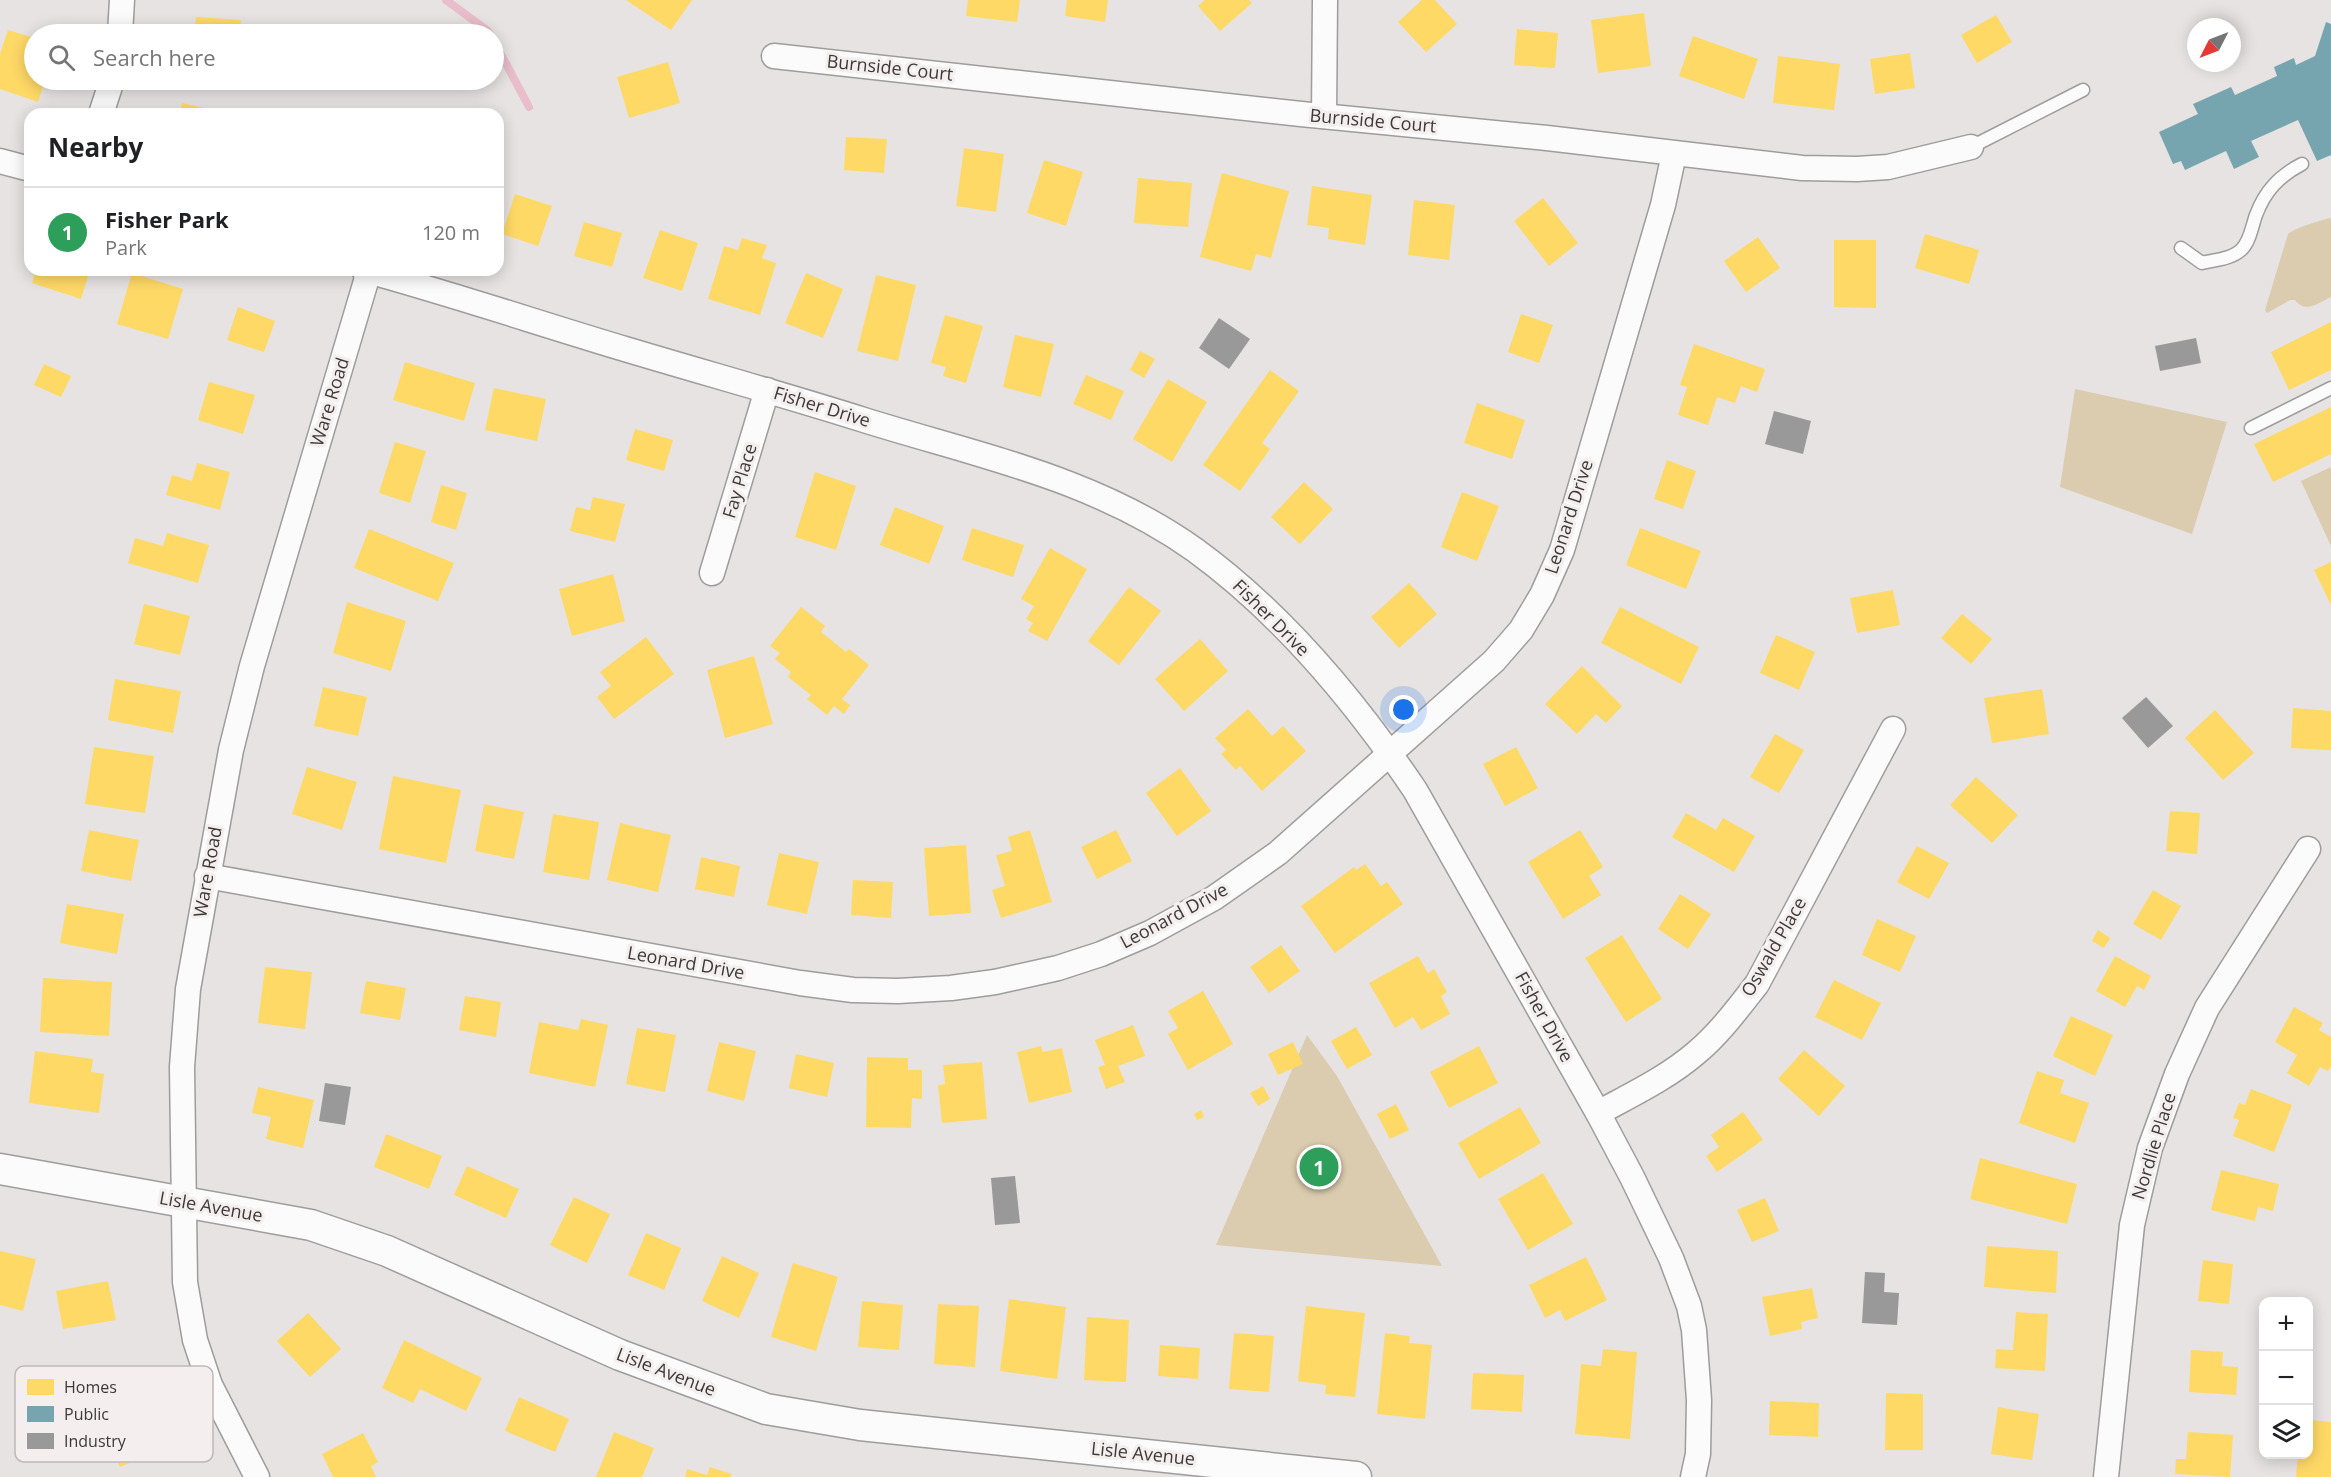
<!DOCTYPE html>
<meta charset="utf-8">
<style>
body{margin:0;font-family:"Open Sans",sans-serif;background:#f6f6f6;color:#202124}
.controls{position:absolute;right:18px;bottom:18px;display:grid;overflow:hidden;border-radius:12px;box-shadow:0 3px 15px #0003}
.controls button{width:54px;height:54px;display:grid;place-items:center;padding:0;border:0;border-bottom:2px solid #e0e0e0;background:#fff;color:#202124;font:30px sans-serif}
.compass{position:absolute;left:2187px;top:18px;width:54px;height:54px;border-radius:50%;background:#fff;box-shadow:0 3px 15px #0003;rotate:228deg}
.you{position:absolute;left:1404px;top:710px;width:21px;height:21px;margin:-15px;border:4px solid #fff;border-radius:50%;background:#1a73e8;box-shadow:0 0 0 9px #1a73e833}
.badge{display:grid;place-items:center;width:39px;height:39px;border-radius:50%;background:#0b8043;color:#fff;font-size:20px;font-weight:700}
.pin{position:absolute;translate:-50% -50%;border:3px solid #fff;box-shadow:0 2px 6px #0006}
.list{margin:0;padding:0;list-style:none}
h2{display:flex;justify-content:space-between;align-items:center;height:78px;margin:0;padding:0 24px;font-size:26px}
h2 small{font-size:20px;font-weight:400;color:#757577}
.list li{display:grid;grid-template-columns:39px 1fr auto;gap:18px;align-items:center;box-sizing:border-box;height:90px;padding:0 24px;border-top:2px solid #e0e0e0}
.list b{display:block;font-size:22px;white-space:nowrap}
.list p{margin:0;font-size:20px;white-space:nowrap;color:#757577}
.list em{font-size:20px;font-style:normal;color:#757577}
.icon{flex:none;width:33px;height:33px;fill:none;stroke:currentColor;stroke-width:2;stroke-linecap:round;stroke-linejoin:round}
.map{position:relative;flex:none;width:2331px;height:1477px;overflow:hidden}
.search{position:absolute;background:#fff;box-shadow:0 3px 15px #0003;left:24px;top:24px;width:480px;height:66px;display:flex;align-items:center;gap:15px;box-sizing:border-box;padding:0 21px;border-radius:33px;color:#757577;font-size:22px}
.panel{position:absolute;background:#fff;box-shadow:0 3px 15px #0003;left:24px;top:108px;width:480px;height:168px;border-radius:18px}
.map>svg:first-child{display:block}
</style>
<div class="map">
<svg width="2331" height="1477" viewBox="0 0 2331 1477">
<rect width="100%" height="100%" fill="#e6e3e2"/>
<g fill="#dbccaf">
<path d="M2331,218V297C2318,303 2306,314 2295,300H2290L2267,313L2265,310L2288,234C2293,229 2323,219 2331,218Z"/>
<path d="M2075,389L2227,422L2192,534L2060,487Z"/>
<path d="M2331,467V546L2301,481Z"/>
<path d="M1307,1035L1337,1076L1442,1266L1216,1245Z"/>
</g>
<g fill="#ffd966">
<path d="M626,0H692L671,30Z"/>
<path d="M968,0H1020L1017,22L966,16Z"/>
<path d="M1067,0H1108L1105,22L1065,16Z"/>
<path d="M1205,0H1249L1252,3L1220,31L1198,6Z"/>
<path d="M1422,0H1435L1457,24L1426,52L1398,22Z"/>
<path d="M1644,13L1651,66L1598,73L1591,20Z"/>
<path d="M1996,15L2012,42L1977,63L1961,35Z"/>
<path d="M196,17L241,20L240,34H195Z"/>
<path d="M1517,29L1558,33L1555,68L1514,65Z"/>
<path d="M8,30L34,38V80H45L38,102L0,89V54Z"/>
<path d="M1693,36L1758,59L1744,99L1679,76Z"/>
<path d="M1910,53L1915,88L1875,94L1870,59Z"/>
<path d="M1778,56L1840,64L1834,110L1773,103Z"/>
<path d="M668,62L680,103L629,118L617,77Z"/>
<path d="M182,103L226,113V114H180Z"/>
<path d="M846,137L887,139L884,173L844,170Z"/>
<path d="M964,148L1004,154L996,212L956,206Z"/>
<path d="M1044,160L1083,172L1066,226L1027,213Z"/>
<path d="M1222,173L1289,191L1271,258L1256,254L1251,271L1200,257Z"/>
<path d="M1138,178L1192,183L1188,227L1134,223Z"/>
<path d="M1312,186L1372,195L1365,245L1328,239L1329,228L1307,225Z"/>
<path d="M515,194L552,206L538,246L502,234Z"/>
<path d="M1543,198L1578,243L1549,266L1514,221Z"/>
<path d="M1414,200L1455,205L1449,260L1408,255Z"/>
<path d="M584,222L622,233L612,267L574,256Z"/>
<path d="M660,230L698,243L682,291L643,278Z"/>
<path d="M1925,234L1979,250L1969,284L1915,268Z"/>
<path d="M1758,237L1780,268L1746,292L1724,261Z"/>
<path d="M742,238L767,245L762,258L776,263L760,315L708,299L724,246L738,250Z"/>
<path d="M1834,240H1876V308L1834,307Z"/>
<path d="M36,270H90L81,299L32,283Z"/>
<path d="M132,273L183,289L168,339L117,324Z"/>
<path d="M806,273L843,289L823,338L785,323Z"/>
<path d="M876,275L916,285L898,361L857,351Z"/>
<path d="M238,307L275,321L264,352L227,340Z"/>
<path d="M1521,314L1553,325L1539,363L1508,352Z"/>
<path d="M945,315L983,326L966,383L943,376L946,367L931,363Z"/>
<path d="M2331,322V370L2289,390L2271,352Z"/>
<path d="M1015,335L1054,344L1041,397L1003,387Z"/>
<path d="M1694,344L1765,369L1757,392L1741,386L1735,403L1717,397L1708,425L1678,415L1687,387L1680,385Z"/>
<path d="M1140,351L1155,359L1144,378L1130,370Z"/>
<path d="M405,362L475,383L464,421L393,400Z"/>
<path d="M44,364L71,376L61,397L34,385Z"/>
<path d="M1270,370L1299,391L1262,443L1270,449L1240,491L1203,465Z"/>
<path d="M1086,375L1124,391L1111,420L1073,404Z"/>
<path d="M1168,379L1207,402L1172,462L1133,439Z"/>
<path d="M209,382L255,395L243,434L198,420Z"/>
<path d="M494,388L546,399L537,441L485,430Z"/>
<path d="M1477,403L1525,420L1512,459L1464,443Z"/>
<path d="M2331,407V454L2273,482L2254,444Z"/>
<path d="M635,429L673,440L664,471L626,460Z"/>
<path d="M395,442L426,451L410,503L379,493Z"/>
<path d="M1667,460L1696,471L1683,509L1654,499Z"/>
<path d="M197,463L230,472L220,510L166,495L172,475L192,481Z"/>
<path d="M815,472L856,486L836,550L795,537Z"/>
<path d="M1304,482L1333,509L1300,544L1271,517Z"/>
<path d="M441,485L467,493L456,530L431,522Z"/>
<path d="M1462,492L1499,506L1477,561L1441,547Z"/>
<path d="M593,497L625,504L615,542L570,531L576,507L590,510Z"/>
<path d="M895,507L944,526L929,564L880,545Z"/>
<path d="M972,528L1024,545L1013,577L962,560Z"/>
<path d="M1640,528L1701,551L1686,589L1626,565Z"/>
<path d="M369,529L454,563L438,601L354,568Z"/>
<path d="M167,533L209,545L198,583L128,563L135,538L163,546Z"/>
<path d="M1050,548L1087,569L1047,641L1028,631L1033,623L1026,619L1034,606L1021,599Z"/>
<path d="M2331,562V605L2314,570Z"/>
<path d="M613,574L625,621L572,636L559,589Z"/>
<path d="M1409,583L1437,614L1399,648L1371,617Z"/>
<path d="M1129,587L1161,611L1119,665L1088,641Z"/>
<path d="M1893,590L1900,625L1857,633L1850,598Z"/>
<path d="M347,602L406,621L391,671L333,653Z"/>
<path d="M144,604L190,616L180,655L134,644Z"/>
<path d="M801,607L825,626L821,632L846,652L849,649L869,665L842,699L850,705L844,714L834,706L827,715L807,699L811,695L788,677L791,672L775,659L780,653L770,646Z"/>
<path d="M1620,607L1699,647L1681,684L1601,643Z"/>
<path d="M1962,614L1992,639L1971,664L1941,638Z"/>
<path d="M1776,635L1815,652L1799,690L1760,673Z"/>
<path d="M646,637L674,674L614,719L597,697L611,686L600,672Z"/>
<path d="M1200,639L1228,671L1184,711L1155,679Z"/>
<path d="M754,656L773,724L725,738L707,670Z"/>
<path d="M1582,666L1622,706L1606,723L1596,714L1577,734L1545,704Z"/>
<path d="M115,679L181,691L173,733L108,720Z"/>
<path d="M323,687L367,697L358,736L314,726Z"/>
<path d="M2042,689L2049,734L1992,743L1984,698Z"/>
<path d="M2293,708L2331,711V750L2291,748Z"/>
<path d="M1248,709L1272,736L1283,726L1306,751L1262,791L1240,766L1236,770L1221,754L1226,750L1215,738Z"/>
<path d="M2215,710L2254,753L2223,780L2185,738Z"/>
<path d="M1775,734L1804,750L1779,793L1750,777Z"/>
<path d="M94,747L154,756L145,813L85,804Z"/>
<path d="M1516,747L1538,788L1505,806L1483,764Z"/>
<path d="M307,767L357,782L342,830L292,814Z"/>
<path d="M1180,768L1211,811L1177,836L1146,793Z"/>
<path d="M393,776L461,790L446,863L379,849Z"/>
<path d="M1976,777L2018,815L1992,843L1950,805Z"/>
<path d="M484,804L524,812L514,859L475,851Z"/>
<path d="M2170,811L2200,813L2197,854L2166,851Z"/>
<path d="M1686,813L1716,830L1723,818L1755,836L1734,872L1672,837Z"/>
<path d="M553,814L599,822L589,880L543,872Z"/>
<path d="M620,823L671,835L658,892L607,880Z"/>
<path d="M89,830L139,840L131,881L81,871Z"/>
<path d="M1030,830L1052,902L1001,918L992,890L1005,886L996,855L1012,851L1008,837Z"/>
<path d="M1116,830L1132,861L1097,879L1081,847Z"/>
<path d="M1580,830L1603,867L1589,876L1601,895L1563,919L1528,862Z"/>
<path d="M966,845L971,913L929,916L924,848Z"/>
<path d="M1917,846L1949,863L1929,899L1897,882Z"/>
<path d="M779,853L819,862L807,914L767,905Z"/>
<path d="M701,857L740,866L734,897L695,889Z"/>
<path d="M1365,864L1381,886L1387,882L1403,904L1335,953L1301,906L1354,867L1356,870Z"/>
<path d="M853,880L893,882L891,918L851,915Z"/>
<path d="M2153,890L2181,906L2161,940L2133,924Z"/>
<path d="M1680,894L1711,914L1688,949L1658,929Z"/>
<path d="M67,904L124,914L117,954L60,943Z"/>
<path d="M1877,919L1916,936L1900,972L1862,955Z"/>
<path d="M2098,930L2110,938L2104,948L2092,941Z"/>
<path d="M1622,935L1662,999L1626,1022L1585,958Z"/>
<path d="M1281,945L1300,971L1269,993L1250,967Z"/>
<path d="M1418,956L1428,973L1434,969L1447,992L1441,996L1450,1014L1421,1030L1413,1017L1395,1028L1369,983Z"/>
<path d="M2115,956L2151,976L2144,990L2137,986L2125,1007L2096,991Z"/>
<path d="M265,967L312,972L305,1029L258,1023Z"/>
<path d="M43,978L112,982L109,1036L40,1032Z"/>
<path d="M1834,980L1881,1003L1862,1040L1815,1017Z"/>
<path d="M366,981L406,988L400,1020L360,1013Z"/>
<path d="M1203,991L1233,1044L1188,1070L1168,1034L1178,1028L1168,1011Z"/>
<path d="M465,996L501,1002L496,1037L459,1030Z"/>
<path d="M2294,1007L2323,1023L2319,1030L2331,1037V1066L2328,1071L2320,1067L2309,1086L2287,1073L2297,1055L2275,1042Z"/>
<path d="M2071,1016L2113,1035L2095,1076L2053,1056Z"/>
<path d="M581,1019L608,1025L595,1087L529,1073L539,1022L578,1030Z"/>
<path d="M1133,1025L1145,1056L1118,1066L1125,1082L1106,1089L1098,1067L1105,1065L1095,1040Z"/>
<path d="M1356,1027L1372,1055L1347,1069L1331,1041Z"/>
<path d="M637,1028L676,1035L665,1092L626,1084Z"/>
<path d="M719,1042L756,1051L744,1101L707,1091Z"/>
<path d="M1293,1042L1303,1064L1278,1075L1268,1054Z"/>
<path d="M1041,1046L1043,1052L1062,1048L1072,1092L1029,1103L1017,1052Z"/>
<path d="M1479,1046L1498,1083L1449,1108L1430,1072Z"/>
<path d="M1804,1050L1845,1086L1819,1116L1778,1079Z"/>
<path d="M35,1051L93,1059L91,1072L104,1074L99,1113L29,1103Z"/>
<path d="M796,1054L834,1063L827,1097L789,1088Z"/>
<path d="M867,1057L908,1058V1070H922V1099L912,1098L911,1128L866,1127Z"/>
<path d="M982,1062L987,1119L942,1123L938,1085L945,1084L943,1065Z"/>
<path d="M2037,1071L2064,1080L2060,1093L2089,1103L2075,1143L2019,1123Z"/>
<path d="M1263,1086L1270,1099L1258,1106L1250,1093Z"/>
<path d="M258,1087L314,1100L303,1148L266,1139L271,1117L252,1113Z"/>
<path d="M2251,1089L2292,1105L2274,1152L2233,1136L2239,1120L2233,1118L2239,1103L2245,1105Z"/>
<path d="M1396,1104L1409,1130L1390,1139L1377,1114Z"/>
<path d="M1520,1107L1541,1143L1479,1179L1458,1143Z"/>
<path d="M1201,1110L1204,1117L1197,1120L1194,1114Z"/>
<path d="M1743,1112L1763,1140L1717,1172L1706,1156L1719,1147L1711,1135Z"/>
<path d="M386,1134L442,1156L429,1189L374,1167Z"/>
<path d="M1980,1158L2077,1184L2067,1224L1970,1199Z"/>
<path d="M467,1166L519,1189L506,1218L454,1195Z"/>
<path d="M2221,1170L2279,1184L2273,1211L2258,1207L2255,1221L2211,1210Z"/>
<path d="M1543,1173L1573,1224L1528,1250L1498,1199Z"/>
<path d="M574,1197L610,1214L587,1263L550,1245Z"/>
<path d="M1765,1198L1779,1231L1752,1242L1737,1210Z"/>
<path d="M646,1233L681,1248L664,1290L628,1275Z"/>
<path d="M1987,1246L2058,1251L2056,1293L1984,1287Z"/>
<path d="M0,1251L36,1259L23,1311L0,1305Z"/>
<path d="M722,1256L759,1273L739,1318L702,1301Z"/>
<path d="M1586,1257L1607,1300L1565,1321L1560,1310L1545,1318L1529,1285Z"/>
<path d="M2203,1260L2233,1264L2229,1304L2198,1301Z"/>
<path d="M793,1263L838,1277L816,1351L771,1337Z"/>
<path d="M108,1281L116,1320L63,1329L56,1291Z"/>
<path d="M1812,1288L1818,1318L1801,1322L1802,1329L1770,1336L1762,1297Z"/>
<path d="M1009,1299L1066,1307L1057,1379L1000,1371Z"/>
<path d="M862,1301L903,1305L899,1350L858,1347Z"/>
<path d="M938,1304L979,1306L975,1367L934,1364Z"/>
<path d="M1306,1306L1365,1313L1355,1397L1325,1394L1326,1385L1298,1381Z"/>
<path d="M2016,1312L2048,1314L2045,1371L1995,1368L1996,1349L2013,1350Z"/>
<path d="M308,1313L341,1349L310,1377L277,1341Z"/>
<path d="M1087,1317L1129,1320L1126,1382L1084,1380Z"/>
<path d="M1234,1333L1274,1336L1269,1392L1229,1389Z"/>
<path d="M1385,1333L1410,1336L1409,1343L1432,1345L1425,1419L1377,1414Z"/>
<path d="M404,1340L482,1378L466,1411L420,1389L413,1403L382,1388Z"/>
<path d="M1160,1345L1200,1348L1198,1379L1158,1376Z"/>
<path d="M1603,1349L1637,1352L1630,1439L1575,1434L1581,1364L1601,1366Z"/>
<path d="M2191,1350L2223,1352L2222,1366L2238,1367L2236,1395L2189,1392Z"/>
<path d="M1473,1373L1524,1375L1522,1412L1471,1409Z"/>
<path d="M1886,1393L1923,1394V1450H1885Z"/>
<path d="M519,1397L569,1419L555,1452L505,1431Z"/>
<path d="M1770,1401L1819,1403L1818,1437L1769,1435Z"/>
<path d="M138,1406L157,1451L120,1467L100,1421Z"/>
<path d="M1998,1407L2039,1414L2032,1460L1991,1454Z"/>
<path d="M2308,1420L2331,1422V1477H2296L2298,1454H2308Z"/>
<path d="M614,1432L654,1448L642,1477H596Z"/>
<path d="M2188,1432L2233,1435L2230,1477L2175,1474L2176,1459H2186Z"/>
<path d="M363,1433L378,1462L371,1466L376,1477H333L322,1454Z"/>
<path d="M710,1467L732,1474L730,1477H685L687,1469L707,1475Z"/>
</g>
<path fill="#76a5af" d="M2326,22L2331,24V155L2317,161L2298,120L2251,141L2259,157L2234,169L2226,151L2185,170L2181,161L2173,164L2159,132L2198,114L2193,104L2231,87L2235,95L2277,76L2274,67L2294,58L2296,65L2315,56Z"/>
<g fill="#999">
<path d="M1219,318L1250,339L1229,369L1199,348Z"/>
<path d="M2196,338L2201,363L2160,371L2155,346Z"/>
<path d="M1774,411L1811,421L1803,454L1765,444Z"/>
<path d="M2146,697L2173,726L2148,748L2122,718Z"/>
<path d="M325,1083L351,1087L345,1125L319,1121Z"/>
<path d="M1015,1176L1020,1223L995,1225L991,1178Z"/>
<path d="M1865,1272L1885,1273L1884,1292L1899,1293L1897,1325L1862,1323Z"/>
</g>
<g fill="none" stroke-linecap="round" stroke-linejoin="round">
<g stroke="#e9bdcc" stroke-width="8">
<path d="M446,0L488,31L490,34"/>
<path d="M494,41L529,107"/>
</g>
<g stroke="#9e9c9c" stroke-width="15">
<g id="service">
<path d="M1971,147L2083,90"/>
<path d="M2181,248L2202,263C2215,260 2231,259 2241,250C2250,242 2252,226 2256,215C2265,191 2279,176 2302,164"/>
<path d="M2251,428L2331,388"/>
</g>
</g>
<g stroke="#9e9c9c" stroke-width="27">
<g id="minor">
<path d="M120,34L122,0"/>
<path d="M774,56L1301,114L1547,138L1802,168L1857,169L1888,167L1971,147"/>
<path d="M101,114L112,80"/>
<path d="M1324,116L1325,0"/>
<path d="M0,161L30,169"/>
<path d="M364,270C452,294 538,323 625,349C705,373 785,395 864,420C979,456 1094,478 1195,550C1283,614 1355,701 1415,790L1598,1113L1632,1177L1671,1258L1689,1306L1694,1330L1699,1400L1698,1454L1693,1477"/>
<path d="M712,573L767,390"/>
<path d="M207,876L800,983L853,990L898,991L951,988L995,982L1058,968L1101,954L1150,933L1214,898L1278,853L1494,661L1521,630L1542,595L1562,550L1663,205L1674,154"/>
<path d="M1598,1113C1631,1095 1667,1078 1696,1053C1720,1033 1738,1008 1757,984L1893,729"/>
<path d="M257,1477L210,1385L195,1340L185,1282L182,1067L188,989L231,750L252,666L369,271"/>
<path d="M2106,1477L2132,1225L2150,1148L2177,1074L2207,1008L2308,849"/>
</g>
</g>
<g stroke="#9e9c9c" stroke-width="33">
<path id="tertiary" d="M0,1169L311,1225L387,1251L620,1355L766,1409L860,1425L1356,1477"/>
</g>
<use href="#service" stroke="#fbfbfb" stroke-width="12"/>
<use href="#minor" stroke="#fbfbfb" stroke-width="24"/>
<use href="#tertiary" stroke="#fbfbfb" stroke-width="30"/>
</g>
<g text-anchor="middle" stroke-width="6" stroke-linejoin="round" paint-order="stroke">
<g font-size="18" fill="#3c3a39" stroke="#f4efee">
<text transform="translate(890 68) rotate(6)" y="6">Burnside Court</text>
<text transform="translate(1373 121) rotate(5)" y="6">Burnside Court</text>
<text transform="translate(330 402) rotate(-73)" y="6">Ware Road</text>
<text transform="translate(822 407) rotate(17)" y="6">Fisher Drive</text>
<text transform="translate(740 481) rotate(-73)" y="6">Fay Place</text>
<text transform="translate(1569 517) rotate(-72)" y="6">Leonard Drive</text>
<text transform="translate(1271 618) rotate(45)" y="6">Fisher Drive</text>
<text transform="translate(208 872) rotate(-80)" y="6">Ware Road</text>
<text transform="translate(1174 916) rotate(-28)" y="6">Leonard Drive</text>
<text transform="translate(1774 947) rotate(-60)" y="6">Oswald Place</text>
<text transform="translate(686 963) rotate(10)" y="6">Leonard Drive</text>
<text transform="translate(1544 1017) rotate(61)" y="6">Fisher Drive</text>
<text transform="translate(2154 1146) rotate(-73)" y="6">Nordlie Place</text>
<text transform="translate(211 1207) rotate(10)" y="6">Lisle Avenue</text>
<text transform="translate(666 1372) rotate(21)" y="6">Lisle Avenue</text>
<text transform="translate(1143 1454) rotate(6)" y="6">Lisle Avenue</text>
</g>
</g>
<rect x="15" y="1366" width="198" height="96" rx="9" fill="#f4efee" stroke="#bdb9b8" stroke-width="1.5"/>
<rect x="27" y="1379" width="27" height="16" fill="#ffd966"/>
<rect x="27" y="1406" width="27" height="16" fill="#76a5af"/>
<rect x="27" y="1433" width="27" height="16" fill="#999"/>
<g font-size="16" fill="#3c3a39">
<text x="64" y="1393">Homes</text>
<text x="64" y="1420">Public</text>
<text x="64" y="1447">Industry</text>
</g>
</svg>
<div class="controls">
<button>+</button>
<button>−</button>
<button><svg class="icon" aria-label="layers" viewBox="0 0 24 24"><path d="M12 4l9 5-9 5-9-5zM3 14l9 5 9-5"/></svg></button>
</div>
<svg class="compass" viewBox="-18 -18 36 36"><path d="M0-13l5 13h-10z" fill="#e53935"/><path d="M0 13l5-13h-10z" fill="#757577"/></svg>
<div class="you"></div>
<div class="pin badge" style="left:1319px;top:1167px;background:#2e9e5b">1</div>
<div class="search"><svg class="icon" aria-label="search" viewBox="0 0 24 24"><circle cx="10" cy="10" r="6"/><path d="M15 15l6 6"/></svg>Search here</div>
<section class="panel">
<h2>Nearby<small></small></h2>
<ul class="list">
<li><span class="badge" style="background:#2e9e5b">1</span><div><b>Fisher Park</b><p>Park</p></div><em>120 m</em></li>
</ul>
</section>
</div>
